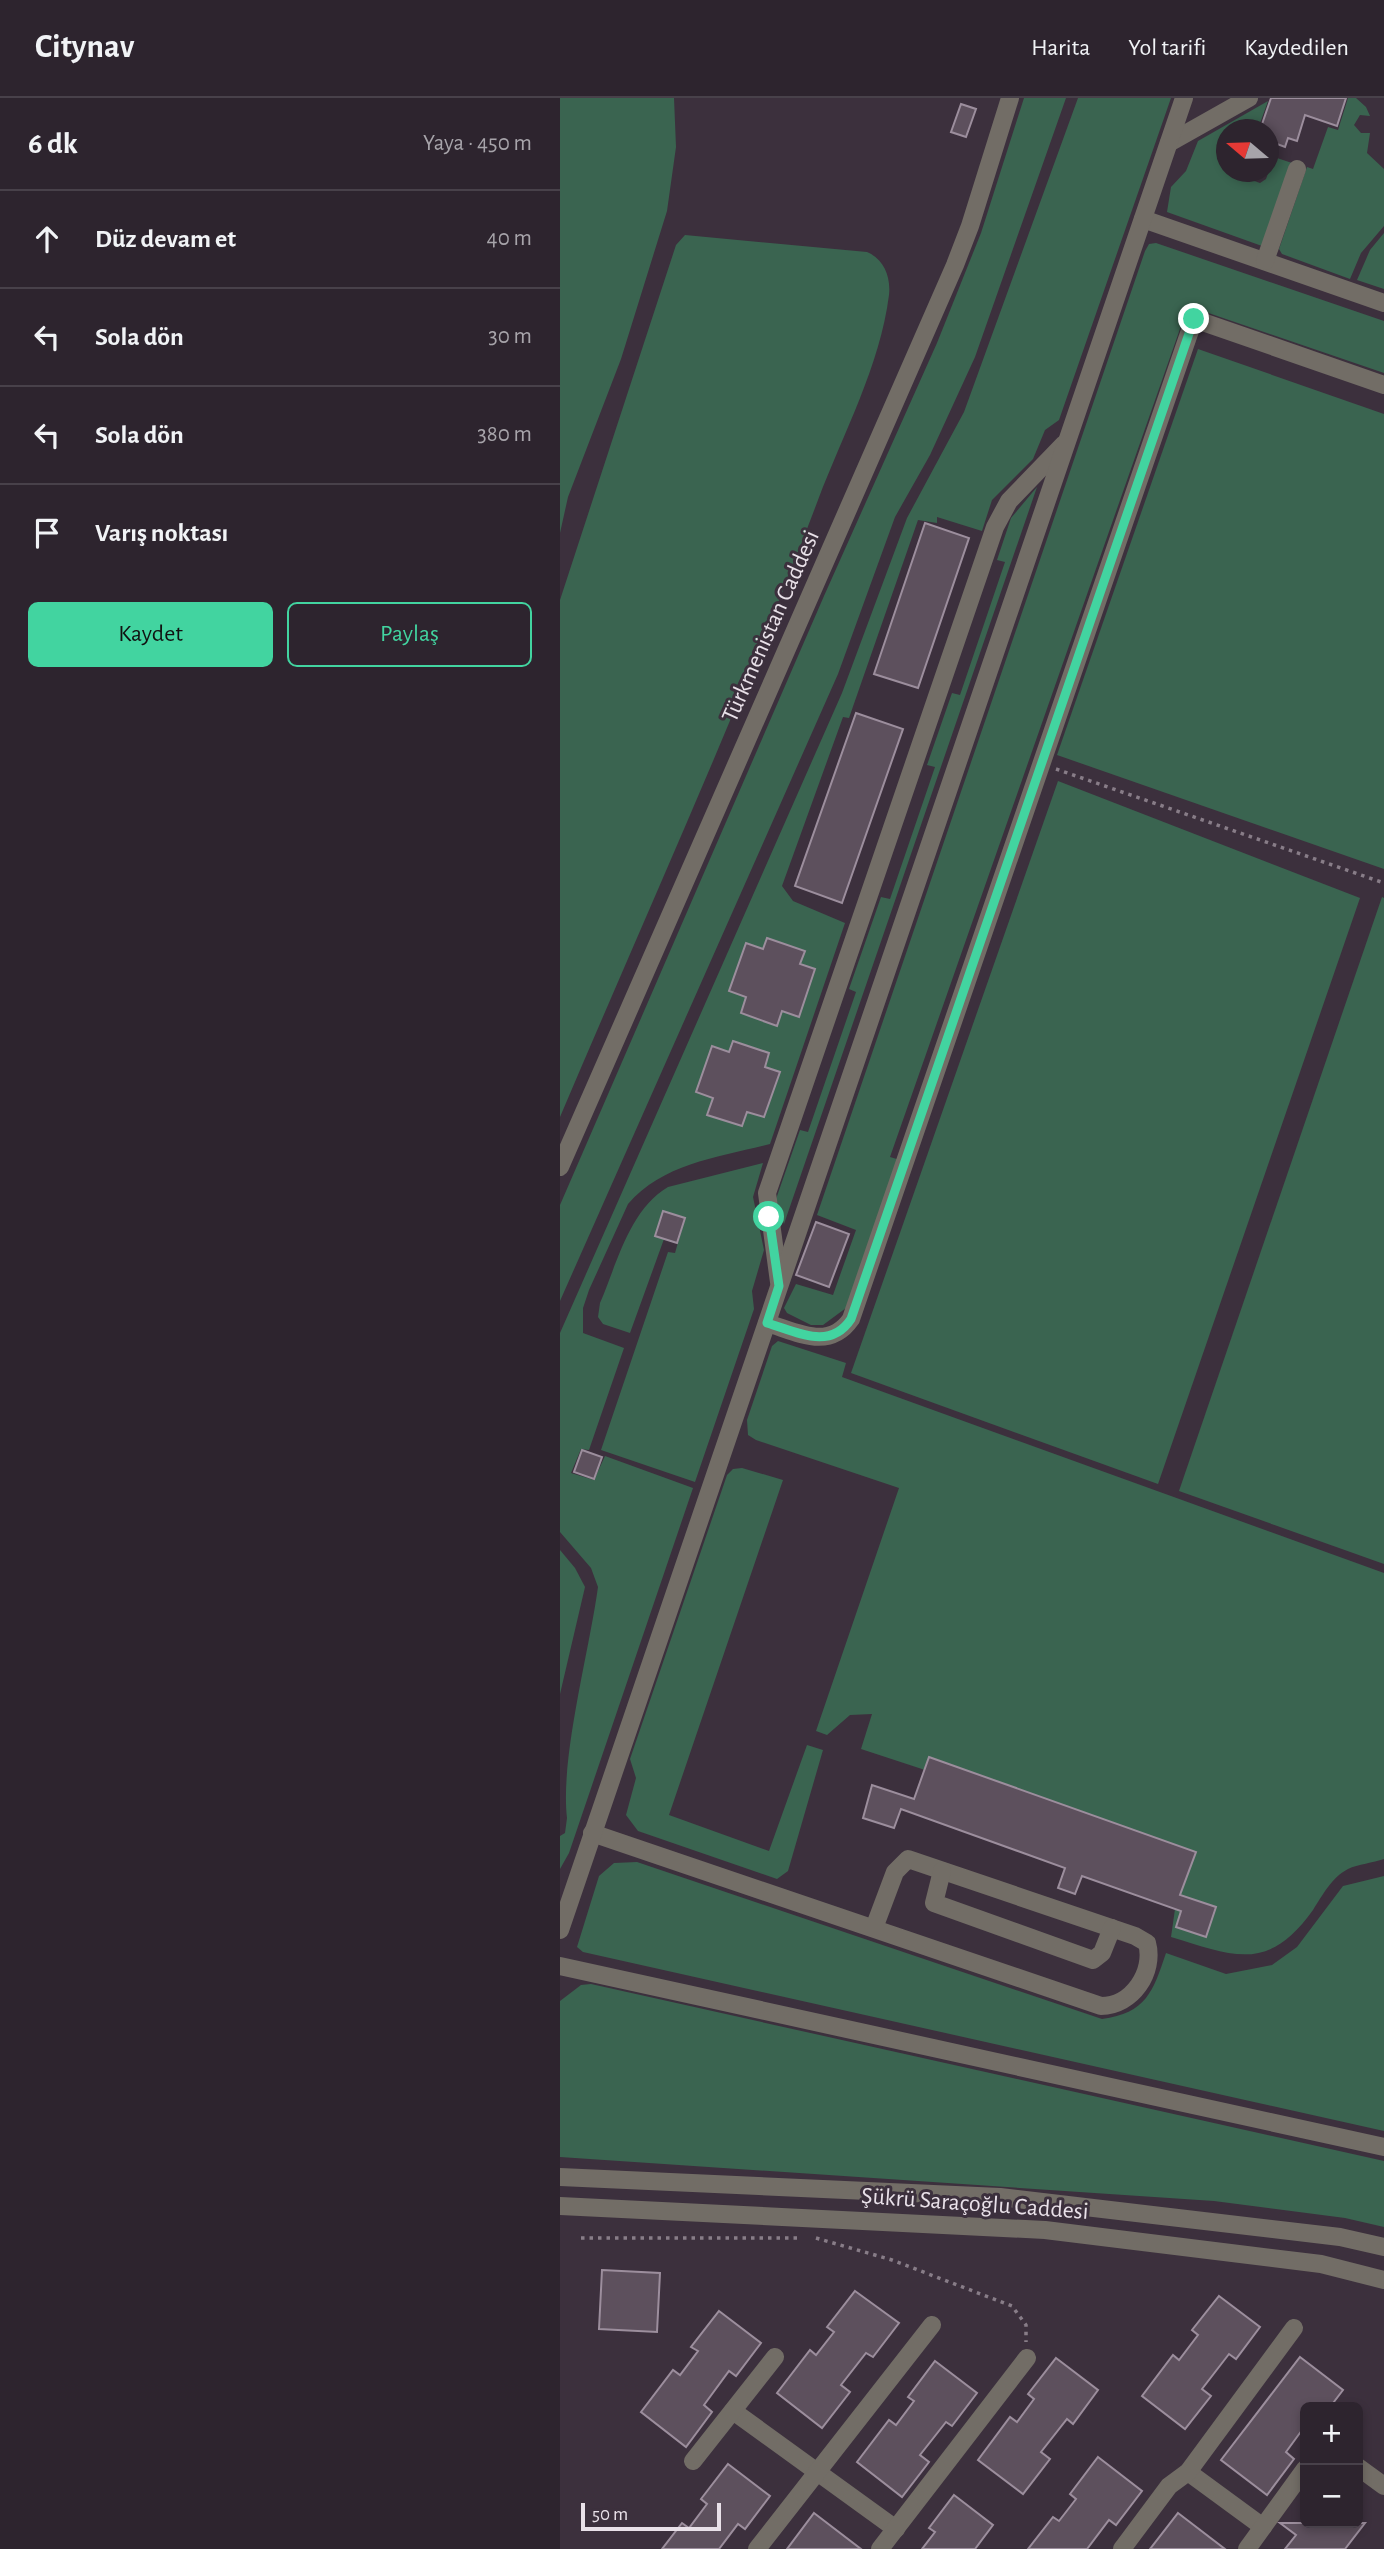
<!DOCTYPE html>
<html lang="tr">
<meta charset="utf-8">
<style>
body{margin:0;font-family:"Alegreya Sans",sans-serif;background:#39303a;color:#f1f3f6}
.controls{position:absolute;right:21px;bottom:21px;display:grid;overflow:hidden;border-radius:10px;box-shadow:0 4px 10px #0003}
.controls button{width:63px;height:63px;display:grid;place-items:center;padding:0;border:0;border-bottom:2px solid #48414a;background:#2d242e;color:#f1f3f6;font:35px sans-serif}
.compass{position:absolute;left:656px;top:21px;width:63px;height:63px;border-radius:50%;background:#2d242e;box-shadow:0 4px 10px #0003;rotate:289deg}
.scale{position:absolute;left:21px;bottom:18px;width:140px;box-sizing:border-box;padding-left:7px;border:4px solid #e9e1e9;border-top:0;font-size:19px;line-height:24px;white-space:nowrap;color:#e9e1e9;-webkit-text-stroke:5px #3c303d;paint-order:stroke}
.stop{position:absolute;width:21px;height:21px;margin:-16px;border:5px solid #42d4a0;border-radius:50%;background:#fff}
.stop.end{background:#42d4a0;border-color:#fff;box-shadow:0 2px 7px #0008}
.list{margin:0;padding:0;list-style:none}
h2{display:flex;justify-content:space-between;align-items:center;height:91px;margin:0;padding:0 28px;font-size:30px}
h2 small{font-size:23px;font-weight:400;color:#a7a4aa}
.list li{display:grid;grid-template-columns:46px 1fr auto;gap:21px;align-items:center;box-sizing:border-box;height:98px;padding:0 28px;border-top:2px solid #48414a}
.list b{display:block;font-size:26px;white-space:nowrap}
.list em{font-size:23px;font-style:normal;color:#a7a4aa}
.actions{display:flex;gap:14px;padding:21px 28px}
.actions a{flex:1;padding:16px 0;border:2px solid #42d4a0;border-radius:10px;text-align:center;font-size:24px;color:#42d4a0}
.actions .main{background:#42d4a0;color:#111}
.icon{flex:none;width:38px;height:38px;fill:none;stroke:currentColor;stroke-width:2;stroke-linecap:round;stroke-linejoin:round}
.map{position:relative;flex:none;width:824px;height:2451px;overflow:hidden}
header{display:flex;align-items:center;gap:42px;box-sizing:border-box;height:98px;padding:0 35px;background:#2d242e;border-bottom:2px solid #48414a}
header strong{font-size:33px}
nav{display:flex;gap:38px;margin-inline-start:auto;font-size:24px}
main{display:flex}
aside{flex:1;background:#2d242e}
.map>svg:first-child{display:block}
</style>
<header>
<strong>Citynav</strong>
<nav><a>Harita</a><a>Yol tarifi</a><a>Kaydedilen</a></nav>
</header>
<main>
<aside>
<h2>6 dk<small>Yaya · 450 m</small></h2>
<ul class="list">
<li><svg class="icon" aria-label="ahead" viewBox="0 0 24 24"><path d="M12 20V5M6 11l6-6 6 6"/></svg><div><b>Düz devam et</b></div><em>40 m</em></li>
<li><svg class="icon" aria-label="left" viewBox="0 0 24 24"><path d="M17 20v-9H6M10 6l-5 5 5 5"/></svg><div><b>Sola dön</b></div><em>30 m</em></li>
<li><svg class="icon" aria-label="left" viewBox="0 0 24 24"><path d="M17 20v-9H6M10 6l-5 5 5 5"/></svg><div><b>Sola dön</b></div><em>380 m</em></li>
<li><svg class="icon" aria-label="arrive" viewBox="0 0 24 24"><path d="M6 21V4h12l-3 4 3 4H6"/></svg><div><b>Varış noktası</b></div></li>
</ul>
<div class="actions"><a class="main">Kaydet</a><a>Paylaş</a></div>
</aside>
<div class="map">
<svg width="824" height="2451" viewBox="0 0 824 2451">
<rect width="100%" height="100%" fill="#3c303d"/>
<g fill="#3a6450">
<path d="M0,0H114L116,49L107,113L61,261L8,399L0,435Z"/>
<path d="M464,0H506L415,259L370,357L335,419L278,576L0,1203V1107L264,498L377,245L421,135Z"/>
<path d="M518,0H611L499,322L485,332L473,361L432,402L422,433L377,419V425L358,422L289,620L283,619L222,788L233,803L285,825L210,1046C160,1059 103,1065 68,1106L29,1192L23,1210V1235L64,1250L29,1352L21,1351L11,1375L34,1382L45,1358L133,1390L9,1755L0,1771V1738L5,1735L7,1720C0,1660 29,1555 38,1489L31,1470L0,1434V1235L282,595L347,420L404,314Z"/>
<path d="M788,0H796L806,9L810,18L800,17L794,27L801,35H810L807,55L824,71V128L801,155L790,181L722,156L719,151L747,69L753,71L768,29L778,32Z"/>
<path d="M708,3L698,31L666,32V74H684L686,80L700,85L706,81L714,59L732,65L702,148L607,114L611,89L626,73L638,43Z"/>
<path d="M824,135V191L797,182L810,152Z"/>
<path d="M125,137L307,154C324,161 331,179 329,197C320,268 283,336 258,402C180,610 87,814 0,1019V502L116,147Z"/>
<path d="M596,145L824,223V275L628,208L330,1059L340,1062L286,1210L263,1227H251L227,1215L224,1210L236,1186L273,1197L296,1132L257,1117L585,153L589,146Z"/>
<path d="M638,251L824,316V771L497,657Z"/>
<path d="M477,389L224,1126L216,1101L240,1032L248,1034L296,894L289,891L321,799L330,801L375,669L367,667L392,595L400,597L445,464L437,462L451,420Z"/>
<path d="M498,683L800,800L598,1386L291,1275Z"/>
<path d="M822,799L824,800V1466L619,1393Z"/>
<path d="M203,1065L193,1099L204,1152L192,1193L194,1211L135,1384L41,1352L108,1154L115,1155L125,1120L103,1114L95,1137L104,1141L70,1235L43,1226L38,1219L40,1205C57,1166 69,1112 108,1089Z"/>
<path d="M218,1243L286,1265L282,1279L824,1475V1761C813,1765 798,1766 788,1771C772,1779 762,1798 753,1812C708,1875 674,1858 611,1839L615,1811L635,1754L370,1659L365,1672L301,1651L312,1616L290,1617L267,1637L256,1633L339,1390L196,1342L188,1337L187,1322L212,1248Z"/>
<path d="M182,1370L223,1382L109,1717L209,1753L247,1647L263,1652L228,1773L217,1781L78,1733L66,1717L76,1680L70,1661L167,1377L173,1371Z"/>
<path d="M0,1452L15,1470L25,1489L0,1596Z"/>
<path d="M77,1764L542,1921C586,1915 593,1894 606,1855L666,1876L712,1867L737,1849L783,1788L824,1778V2033L23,1854L17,1849L39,1778L54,1765Z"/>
<path d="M31,1886L824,2063V2129L785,2120L654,2103L0,2059V1903L21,1887Z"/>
</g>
<g fill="#5d505d" stroke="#9c8e9d" stroke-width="2">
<path d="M711,0H786L777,28L745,17L737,43L728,40L725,49L709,43V32H700Z"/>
<path d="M401,6L416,11L406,39L391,34Z"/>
<path d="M365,425L409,440L358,590L314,576Z"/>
<path d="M296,615L343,631L282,805L235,788Z"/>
<path d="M207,840L245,853L240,866L255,871L239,919L222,913L217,928L181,915L186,899L169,893L186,845L203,851Z"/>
<path d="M173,943L209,955L205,969L220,974L204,1019L187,1014L182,1028L147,1017L153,1000L136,994L152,948L169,954Z"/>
<path d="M103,1113L125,1120L117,1145L95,1138Z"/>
<path d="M256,1124L289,1136L269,1189L236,1177Z"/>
<path d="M22,1352L42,1359L34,1381L14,1374Z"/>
<path d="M369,1659L636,1754L620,1797L656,1809L646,1839L616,1829L621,1813L522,1778L515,1796L498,1790L505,1770L341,1711L334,1730L303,1720L312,1687L354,1701Z"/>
<path d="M42,2172L100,2175L97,2234L39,2231Z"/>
<path d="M295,2193L339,2225L313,2259L306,2255L281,2287L290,2294L262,2330L217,2295L250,2252L256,2257L274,2234L267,2229Z"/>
<path d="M659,2198L700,2229L676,2261L669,2256L642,2291L651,2298L625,2331L582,2298L613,2257L619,2262L638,2237L632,2232Z"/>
<path d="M159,2213L201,2245L176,2278L169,2273L144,2307L152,2314L126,2349L81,2314L113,2272L120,2277L138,2253L131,2249Z"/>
<path d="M740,2259L783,2292L770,2309H745V2328L726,2354L734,2361L707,2397L661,2362Z"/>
<path d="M496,2260L538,2292L513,2326L507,2321L481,2354L490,2361L463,2396L418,2362L450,2319L457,2324L474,2301L468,2296Z"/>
<path d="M375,2263L417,2295L392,2328L386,2324L360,2357L369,2364L342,2399L297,2364L329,2322L336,2327L354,2303L348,2299Z"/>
<path d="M538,2359L582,2393L556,2427L549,2422L527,2451H468L493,2419L499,2423L516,2401L510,2396Z"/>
<path d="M168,2366L210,2398L185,2431L178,2426L159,2451H102L122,2425L129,2430L147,2406L141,2401Z"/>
<path d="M394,2397L433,2427L415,2451H362L375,2434L369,2430Z"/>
<path d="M254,2415L301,2451H227Z"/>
<path d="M618,2415L665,2451H590Z"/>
<path d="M720,2425H805L785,2451H725L736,2437Z"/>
</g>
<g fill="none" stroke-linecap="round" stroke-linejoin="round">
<g stroke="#887d88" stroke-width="3.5" stroke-dasharray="3.5 5" stroke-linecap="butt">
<path d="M496,671L824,785"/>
<path d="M21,2140H238"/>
<path d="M256,2140L332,2162L452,2208L466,2227V2244"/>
</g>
<g stroke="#726d66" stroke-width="18">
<path d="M609,45L689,0"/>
<path d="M583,121L824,205"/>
<path d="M705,163L737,71"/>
<path d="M0,1069L395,167L410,128L450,0"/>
<path d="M219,1184L207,1095L435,429L449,403L504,346"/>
<path d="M207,1225C237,1234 269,1253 291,1221L634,221L824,287"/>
<path d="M32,1735L541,1908C572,1908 595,1874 587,1845L575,1838L348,1761L335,1774L314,1830"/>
<path d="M382,1773L374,1805L533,1862L542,1855L552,1830"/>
<path d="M0,1832L624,0"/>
<path d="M0,1868L824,2049"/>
<path d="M0,2079L440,2099L780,2139L824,2149"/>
<path d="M0,2108L485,2132L761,2166L824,2182"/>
<path d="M173,2313L336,2431"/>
<path d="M133,2363L215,2259"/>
<path d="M798,2369L824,2388"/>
<path d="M628,2374L703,2429"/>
<path d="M197,2451L372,2227"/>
<path d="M320,2451L467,2260"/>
<path d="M562,2451L609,2388L628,2374L734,2230"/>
<path d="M687,2451L745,2371"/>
</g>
</g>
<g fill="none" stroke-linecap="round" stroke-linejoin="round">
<path stroke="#42d4a0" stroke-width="9" d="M209,1119L219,1188L207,1225C237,1234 270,1253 291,1221L634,221"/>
</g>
<g text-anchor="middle" stroke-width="6" stroke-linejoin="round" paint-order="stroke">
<g font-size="24" fill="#e9e1e9" stroke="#3c303d">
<text transform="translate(210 528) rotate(-66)" y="8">Türkmenistan Caddesi</text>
<text transform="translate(415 2105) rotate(4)" y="8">Şükrü Saraçoğlu Caddesi</text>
</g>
</g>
</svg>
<div class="controls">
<button>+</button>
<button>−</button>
</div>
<svg class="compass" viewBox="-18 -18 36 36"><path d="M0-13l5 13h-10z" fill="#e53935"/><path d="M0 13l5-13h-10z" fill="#a7a4aa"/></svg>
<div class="scale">50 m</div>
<div class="stop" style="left:209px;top:1119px"></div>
<div class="stop end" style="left:634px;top:221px"></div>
</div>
</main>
